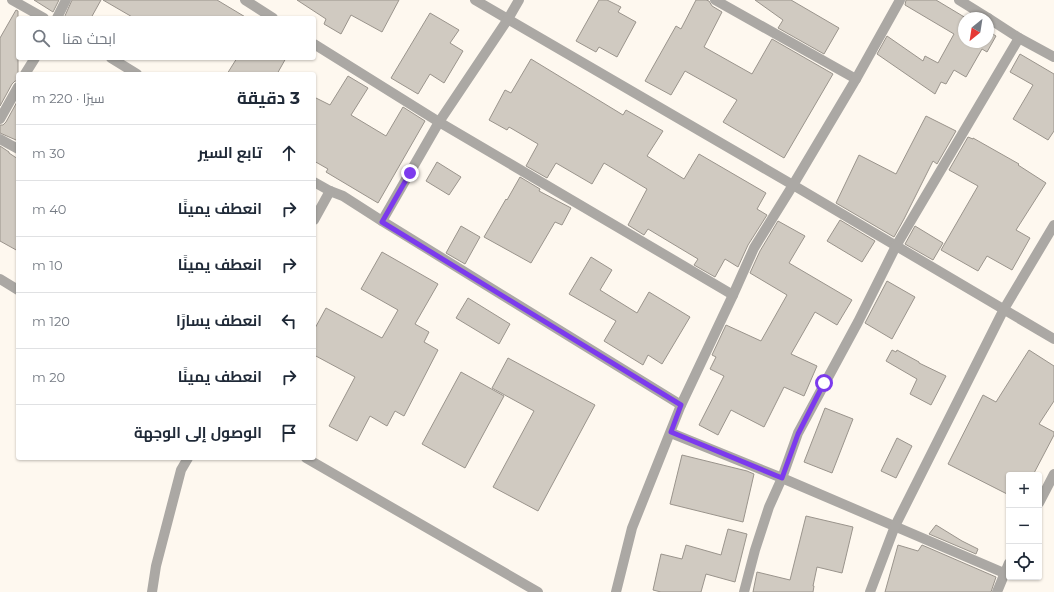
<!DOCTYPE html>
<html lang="ar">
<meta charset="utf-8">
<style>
body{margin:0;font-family:Montserrat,Cairo,sans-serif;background:#f2f2f3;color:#1f2937;direction:rtl}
.controls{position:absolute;right:12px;bottom:12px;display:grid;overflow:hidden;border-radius:4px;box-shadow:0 1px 3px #0004}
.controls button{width:36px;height:36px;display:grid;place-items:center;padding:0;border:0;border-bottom:1px solid #e0e1e3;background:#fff;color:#1f2937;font:20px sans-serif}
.compass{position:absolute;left:958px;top:12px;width:36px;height:36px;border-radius:50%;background:#fff;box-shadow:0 1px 3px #0004;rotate:210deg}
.stop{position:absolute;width:12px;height:12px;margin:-9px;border:3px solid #7c3aed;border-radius:50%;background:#fff}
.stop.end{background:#7c3aed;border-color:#fff;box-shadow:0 1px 4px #0008}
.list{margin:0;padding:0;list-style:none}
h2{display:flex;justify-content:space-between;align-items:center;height:52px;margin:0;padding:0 16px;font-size:17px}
h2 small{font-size:13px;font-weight:400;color:#747a83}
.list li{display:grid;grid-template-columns:26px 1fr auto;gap:12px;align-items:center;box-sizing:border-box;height:56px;padding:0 16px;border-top:1px solid #e0e1e3}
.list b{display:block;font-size:15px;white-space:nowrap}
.list em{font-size:13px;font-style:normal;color:#747a83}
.icon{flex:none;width:22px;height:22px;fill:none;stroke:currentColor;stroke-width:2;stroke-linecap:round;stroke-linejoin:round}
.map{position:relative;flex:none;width:1054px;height:592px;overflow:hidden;direction:ltr}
.search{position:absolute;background:#fff;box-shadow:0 1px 3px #0004;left:16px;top:16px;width:300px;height:44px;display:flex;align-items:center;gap:10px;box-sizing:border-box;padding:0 14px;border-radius:4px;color:#747a83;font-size:15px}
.panel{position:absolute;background:#fff;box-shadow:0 1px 3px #0004;left:16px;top:72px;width:300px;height:388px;border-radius:4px;direction:rtl}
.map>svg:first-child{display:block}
</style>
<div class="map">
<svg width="1054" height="592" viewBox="0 0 1054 592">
<rect width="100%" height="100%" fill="#fef8ef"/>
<g fill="#d0cac1" stroke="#9a948c">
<path d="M34,0H59L53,12Z"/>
<path d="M72,0H101L91,18H64Z"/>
<path d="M103,0H217L247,18H134Z"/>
<path d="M297,0H399L382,32L351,15L341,34L324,24L326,19Z"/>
<path d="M599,0H607L621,7L618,12L636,22L617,57L599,47L596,52L576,41Z"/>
<path d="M696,0H706L709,1L712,6L722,12L704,47L752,74L772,39L833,74L784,158L723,122L737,100L685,71L671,95L645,81L676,26L681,29Z"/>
<path d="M755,0H791L839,28L824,54L778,28L783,20Z"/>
<path d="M906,0H936L966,18H964V42H988V31L996,36L987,52L982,49L966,77L954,70L946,84L941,82L935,94L877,54L887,36L923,61L925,56L938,63L954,34L905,5Z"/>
<path d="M16,10L18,11V81H15L12,84L0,106V38Z"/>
<path d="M430,13L459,30L450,43L463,51L444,83L430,74L418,94L391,78Z"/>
<path d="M1020,54L1054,74V131L1048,140L1013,119L1033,85L1010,72Z"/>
<path d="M237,58H286L277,74H227Z"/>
<path d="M531,59L623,115L626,110L663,131L647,156L684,179L699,154L766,193L757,209L767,215L748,245L738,267L725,259L715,277L694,265L698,259L648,229L644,235L628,225L647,189L604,163L592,184L556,163L547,178L526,166L538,144L509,127L507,130L489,120L505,90L511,93Z"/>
<path d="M348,76L368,88L351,115L386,136L403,107L425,121L378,203L326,172L328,169L314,161V97L330,105Z"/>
<path d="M18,100V137L16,140L0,133V125H3L6,122Z"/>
<path d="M926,116L956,131L937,164L933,161L904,219L894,237L836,203L859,155L896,174Z"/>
<path d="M968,137L973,139V138L1019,164L1018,165L1046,183L1016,230L1030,238L1012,270L987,256L978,271L941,250L978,186L949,170Z"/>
<path d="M0,146L9,152V153L18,159V251L0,241Z"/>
<path d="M437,162L461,177L449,195L426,181Z"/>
<path d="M520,177L540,189L539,191L571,208L562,225L555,222L531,263L484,237L506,199L507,200Z"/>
<path d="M840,220L875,241L862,262L827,241Z"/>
<path d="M778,221L805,236L789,263L852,300L837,325L815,312L791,354L817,366L804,396L784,387L764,427L731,410L718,435L699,425L724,376L710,369L716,357L712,355L726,325L761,341L787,295L750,273L760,251Z"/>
<path d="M461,226L480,237L465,264L446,253Z"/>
<path d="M915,226L943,243L933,260L905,244Z"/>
<path d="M382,252L438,284L415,324L429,332L424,342L438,350L404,416L395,411L387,426L370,416L357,441L329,426L355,377L314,355V330L326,308L382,338L398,310L361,289Z"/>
<path d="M591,257L612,270L600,290L637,313L649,292L690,317L662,364L648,355L643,365L604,341L616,321L569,294Z"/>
<path d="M887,281L915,297L892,339L865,323Z"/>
<path d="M468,298L510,324L499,344L456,318Z"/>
<path d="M892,350L896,352L897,350L919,362V363L946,376L931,405L910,394L917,379L886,361Z"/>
<path d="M1029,350L1054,366V401L1039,424L1054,432V435L1033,475H1009V495L948,464L983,395L996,402Z"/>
<path d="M508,358L595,405L538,511L493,487L534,411L492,388Z"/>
<path d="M461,372L504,396L465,468L422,444Z"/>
<path d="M825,408L853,419L832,473L804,462Z"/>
<path d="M897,438L912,446L896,478L881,471Z"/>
<path d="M682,455L747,471L754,474L743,522L670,504Z"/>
<path d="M806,516L853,527L842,573L817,567L813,586H814L813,592H753L757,572L790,580Z"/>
<path d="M936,525L962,541L978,549L976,554L929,534Z"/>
<path d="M728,529L747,534L735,582L706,574L701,592H661L653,590L661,554L682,559L686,545L721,555Z"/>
<path d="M898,545L918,551L922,545L996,577L991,592H885Z"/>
</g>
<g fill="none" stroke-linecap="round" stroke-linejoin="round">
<g stroke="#aba8a4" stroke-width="10">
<path d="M12,0L44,18"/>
<path d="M245,0L273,18"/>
<path d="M475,0L793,185L1054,339"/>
<path d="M715,0L856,79"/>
<path d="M959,0L988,18"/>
<path d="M57,18L66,0"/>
<path d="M988,18L1019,38L1054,57"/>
<path d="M314,44L439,122L733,295"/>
<path d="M111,58L137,74"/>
<path d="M25,74L35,58"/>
<path d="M0,119L18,87"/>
<path d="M0,139L18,149"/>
<path d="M314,182L330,191L343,196L382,221L681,405"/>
<path d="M314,220L330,191"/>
<path d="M382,221L439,122L508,19L519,0"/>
<path d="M0,279L18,290"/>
<path d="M671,433L782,478L1004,573"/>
<path d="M306,458L538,592"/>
<path d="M1039,503L1054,474"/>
<path d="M152,592L156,566L181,470L188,458"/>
<path d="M616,592L632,528L681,405L733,295L754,248L793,185L856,79L900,0"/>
<path d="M744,592L755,550L769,507L782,478L798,433L858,322L896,246L1019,38"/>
<path d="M870,592L895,526L1004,309L1054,225"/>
<path d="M997,592L1009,563"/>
</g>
</g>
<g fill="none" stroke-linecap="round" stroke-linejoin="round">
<path stroke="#7c3aed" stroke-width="5" d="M410,173L382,222L681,405L671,432L782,478L798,434L824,383"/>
</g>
</svg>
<div class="controls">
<button>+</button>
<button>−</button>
<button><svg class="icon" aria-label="locate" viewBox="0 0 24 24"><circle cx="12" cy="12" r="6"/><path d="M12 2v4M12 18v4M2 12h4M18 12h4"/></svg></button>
</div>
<svg class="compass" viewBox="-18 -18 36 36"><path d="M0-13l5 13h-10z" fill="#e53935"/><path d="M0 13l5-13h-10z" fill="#747a83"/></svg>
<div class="stop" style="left:824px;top:383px"></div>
<div class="stop end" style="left:410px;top:173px"></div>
<div class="search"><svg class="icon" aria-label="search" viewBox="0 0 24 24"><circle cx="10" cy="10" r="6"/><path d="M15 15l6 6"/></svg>ابحث هنا</div>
<section class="panel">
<h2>3 دقيقة<small>سيرًا · 220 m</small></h2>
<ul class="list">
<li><svg class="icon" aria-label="ahead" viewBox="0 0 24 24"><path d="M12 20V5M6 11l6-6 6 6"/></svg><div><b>تابع السير</b></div><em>30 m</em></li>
<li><svg class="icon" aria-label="right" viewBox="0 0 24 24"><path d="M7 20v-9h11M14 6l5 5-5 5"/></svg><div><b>انعطف يمينًا</b></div><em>40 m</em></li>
<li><svg class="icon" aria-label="right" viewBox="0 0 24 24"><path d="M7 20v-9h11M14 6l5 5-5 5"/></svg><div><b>انعطف يمينًا</b></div><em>10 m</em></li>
<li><svg class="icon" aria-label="left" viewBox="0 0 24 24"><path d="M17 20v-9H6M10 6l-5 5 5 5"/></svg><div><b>انعطف يسارًا</b></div><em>120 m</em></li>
<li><svg class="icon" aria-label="right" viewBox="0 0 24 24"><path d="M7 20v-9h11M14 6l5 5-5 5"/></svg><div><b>انعطف يمينًا</b></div><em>20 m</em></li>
<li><svg class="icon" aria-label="arrive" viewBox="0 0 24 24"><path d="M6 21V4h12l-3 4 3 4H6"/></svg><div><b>الوصول إلى الوجهة</b></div></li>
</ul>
</section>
</div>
